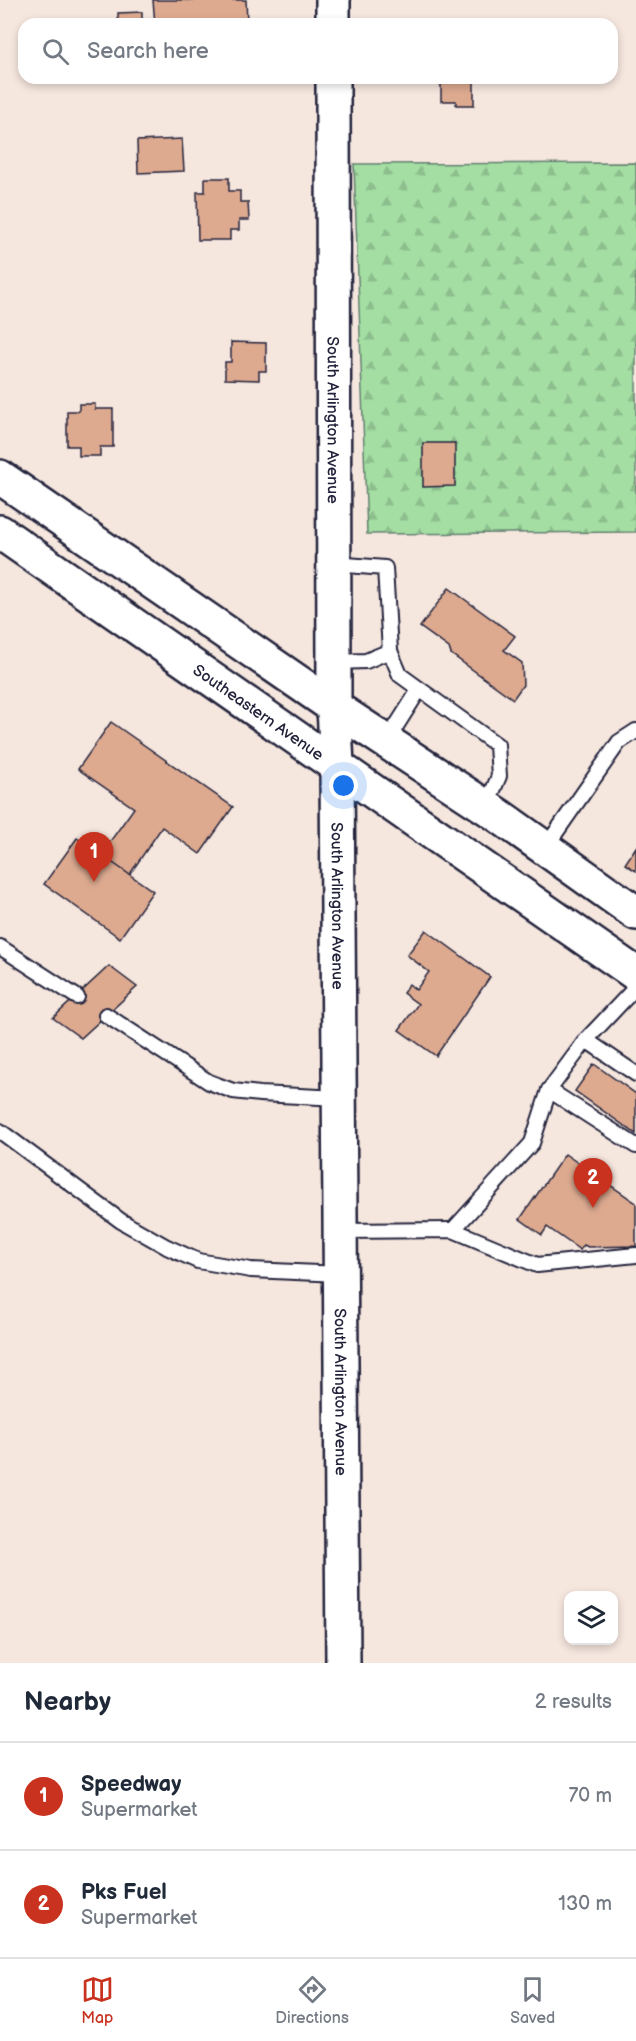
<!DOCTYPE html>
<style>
body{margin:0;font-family:"Balsamiq Sans",sans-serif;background:#f2f2f3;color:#1f2937}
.controls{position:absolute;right:18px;bottom:18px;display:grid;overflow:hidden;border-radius:12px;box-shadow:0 3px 9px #0003}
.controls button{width:54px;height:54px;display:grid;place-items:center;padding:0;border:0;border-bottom:2px solid #e0e1e3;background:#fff;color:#1f2937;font:30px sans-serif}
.you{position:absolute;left:344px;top:786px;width:21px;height:21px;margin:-15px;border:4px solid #fff;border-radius:50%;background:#1a73e8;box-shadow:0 0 0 9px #1a73e833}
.badge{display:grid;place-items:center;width:39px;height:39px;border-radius:50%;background:#c8321e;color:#fff;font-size:20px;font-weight:700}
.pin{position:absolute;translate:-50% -50px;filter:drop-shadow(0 2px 3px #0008)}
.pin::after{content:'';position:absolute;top:32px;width:21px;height:18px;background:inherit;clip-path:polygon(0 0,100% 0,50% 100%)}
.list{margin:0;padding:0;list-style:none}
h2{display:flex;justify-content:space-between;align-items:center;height:78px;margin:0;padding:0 24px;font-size:26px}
h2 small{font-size:20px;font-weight:400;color:#747a83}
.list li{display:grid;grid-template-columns:39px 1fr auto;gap:18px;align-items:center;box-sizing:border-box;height:108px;padding:0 24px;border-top:2px solid #e0e1e3}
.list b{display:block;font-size:22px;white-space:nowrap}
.list p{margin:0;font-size:20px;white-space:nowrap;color:#747a83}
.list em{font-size:20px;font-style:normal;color:#747a83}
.icon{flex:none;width:33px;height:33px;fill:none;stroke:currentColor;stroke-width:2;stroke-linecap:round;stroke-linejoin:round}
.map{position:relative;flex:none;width:636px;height:1663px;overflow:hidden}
.search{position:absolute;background:#fff;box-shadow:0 3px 9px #0003;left:18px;right:18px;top:18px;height:66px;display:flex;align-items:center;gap:15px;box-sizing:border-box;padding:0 21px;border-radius:18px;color:#747a83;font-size:22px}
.sheet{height:294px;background:#fff}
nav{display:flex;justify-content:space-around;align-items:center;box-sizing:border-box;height:84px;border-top:2px solid #e0e1e3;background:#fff;font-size:16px;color:#747a83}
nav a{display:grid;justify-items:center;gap:3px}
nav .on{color:#c8321e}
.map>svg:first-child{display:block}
</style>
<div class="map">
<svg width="636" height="1663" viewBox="0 0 636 1663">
<defs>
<pattern id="forest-firs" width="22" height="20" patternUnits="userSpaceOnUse" patternTransform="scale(1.5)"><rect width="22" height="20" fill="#a4dea3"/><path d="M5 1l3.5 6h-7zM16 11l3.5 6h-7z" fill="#8dbe8d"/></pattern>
</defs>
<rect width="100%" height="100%" fill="#f5e6de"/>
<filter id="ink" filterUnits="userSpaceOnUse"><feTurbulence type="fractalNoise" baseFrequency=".0167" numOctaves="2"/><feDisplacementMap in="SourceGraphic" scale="12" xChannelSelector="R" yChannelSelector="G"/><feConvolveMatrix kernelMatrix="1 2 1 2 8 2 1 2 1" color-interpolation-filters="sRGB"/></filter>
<g filter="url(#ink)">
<path fill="url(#forest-firs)" stroke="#63806f" stroke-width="1.5" d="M636,163V532L367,534L354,164Z"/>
<g fill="#ddaa90" stroke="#22223b" stroke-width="1.5">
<path d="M153,0H246L247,22L155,24Z"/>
<path d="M142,12V24H118V13Z"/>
<path d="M434,78H474V105H456V101H441V84H434Z"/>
<path d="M182,139L184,171L138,173L137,141Z"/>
<path d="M205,178H229V191H240V202H248L249,220H239V230H230V240H198L197,192H205Z"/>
<path d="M231,342L266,343V371H259V380L225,379V362H231Z"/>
<path d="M79,404H95V409H113V447H100V456H79V446H67V411H79Z"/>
<path d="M423,443H455V486L423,487Z"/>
<path d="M449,588L515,636L504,650L522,663L523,685L513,699L451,654L449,648L420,627Z"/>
<path d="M111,722L233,807L200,854L162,827L128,877L99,857L134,808L78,769Z"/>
<path d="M77,838L153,891L120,938L44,884Z"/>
<path d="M636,847V871L625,864Z"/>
<path d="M426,930L490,977L436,1056L399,1030L418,1004L403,993L409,984L416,990L429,972L407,955Z"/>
<path d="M109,966L137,987L81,1038L53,1018Z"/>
<path d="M594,1064L636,1094V1134L575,1091Z"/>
<path d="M565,1154L636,1203V1246L588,1247L584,1245L580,1250L547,1227L542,1235L520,1219Z"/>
</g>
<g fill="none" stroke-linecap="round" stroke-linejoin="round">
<g stroke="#22223b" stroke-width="18">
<g id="lane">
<path d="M334,564L385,568L390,651L400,675L497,745L499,776L486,807"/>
<path d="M334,662L366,661L390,651"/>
<path d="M386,742L419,690"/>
<path d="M545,848L619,742L636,731"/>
<path d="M0,947L77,997"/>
<path d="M636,987L586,1040L549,1090L636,1146"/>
<path d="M106,1015L209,1082L233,1091L260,1094L339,1098"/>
<path d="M586,1040L636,1074"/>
<path d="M0,1131L121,1221L167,1247L198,1261L251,1270L340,1274"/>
<path d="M453,1230L532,1143L549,1090"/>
<path d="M340,1231L453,1230L537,1265L636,1255"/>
</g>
</g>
<g stroke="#22223b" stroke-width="38">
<g id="secondary">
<path d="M333,0V24"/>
<path id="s1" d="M333,78L334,707L337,765L343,1663"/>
</g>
</g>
<g stroke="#22223b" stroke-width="38">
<g id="primary">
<path d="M0,477L334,707L498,815L636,913"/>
<path id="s2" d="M0,532L636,974"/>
</g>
</g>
<use href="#lane" stroke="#fff" stroke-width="14"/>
<use href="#secondary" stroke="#fff" stroke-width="33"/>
<use href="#primary" stroke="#fff" stroke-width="33"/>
</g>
</g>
<g text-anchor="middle" stroke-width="4.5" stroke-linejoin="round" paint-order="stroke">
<g font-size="16" fill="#22223b" stroke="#fff">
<text dy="6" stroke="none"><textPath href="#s1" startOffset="342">South Arlington Avenue</textPath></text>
<text dy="6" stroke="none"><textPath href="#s2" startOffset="315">Southeastern Avenue</textPath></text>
<text dy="6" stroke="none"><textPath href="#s1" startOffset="828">South Arlington Avenue</textPath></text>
<text dy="6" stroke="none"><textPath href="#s1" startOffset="1314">South Arlington Avenue</textPath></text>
</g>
</g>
</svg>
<div class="controls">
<button><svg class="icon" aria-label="layers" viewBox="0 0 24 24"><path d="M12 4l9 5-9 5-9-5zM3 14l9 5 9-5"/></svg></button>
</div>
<div class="you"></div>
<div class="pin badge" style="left:94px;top:882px">1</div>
<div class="pin badge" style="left:593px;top:1208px">2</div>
<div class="search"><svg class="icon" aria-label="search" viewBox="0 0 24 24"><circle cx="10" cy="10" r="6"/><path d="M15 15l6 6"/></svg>Search here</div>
</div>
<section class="sheet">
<h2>Nearby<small>2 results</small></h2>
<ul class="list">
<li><span class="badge">1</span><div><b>Speedway</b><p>Supermarket</p></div><em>70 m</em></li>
<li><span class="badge">2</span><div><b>Pks Fuel</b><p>Supermarket</p></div><em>130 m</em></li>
</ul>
</section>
<nav>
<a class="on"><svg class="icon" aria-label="map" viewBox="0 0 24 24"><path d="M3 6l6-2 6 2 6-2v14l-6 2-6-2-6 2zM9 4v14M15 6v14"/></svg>Map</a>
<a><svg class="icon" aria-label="directions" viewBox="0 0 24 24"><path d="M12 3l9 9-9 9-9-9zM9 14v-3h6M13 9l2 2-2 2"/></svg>Directions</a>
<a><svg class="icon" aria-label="saved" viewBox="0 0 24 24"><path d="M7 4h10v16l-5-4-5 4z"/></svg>Saved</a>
</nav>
